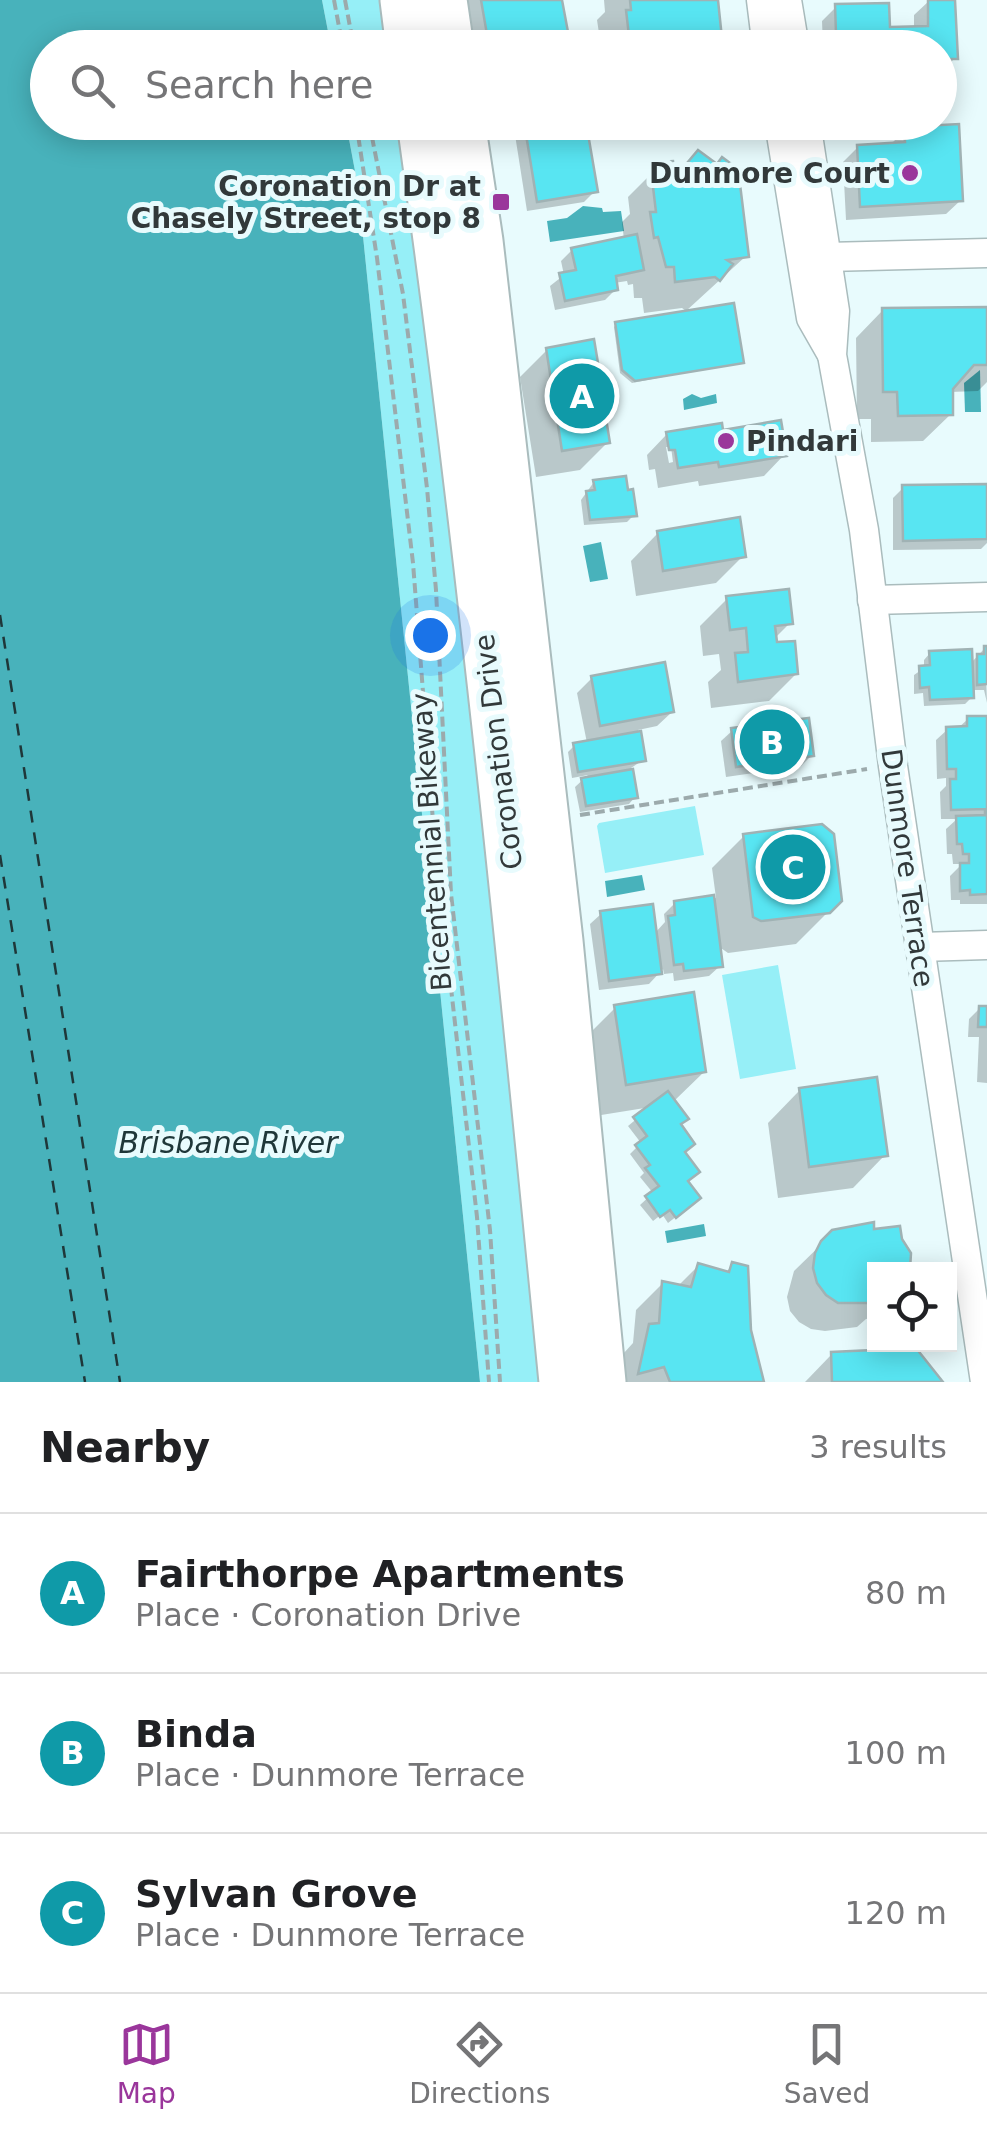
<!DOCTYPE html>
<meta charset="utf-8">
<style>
body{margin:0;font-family:"DejaVu Sans",sans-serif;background:#f2f2f2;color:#202124}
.controls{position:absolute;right:30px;bottom:30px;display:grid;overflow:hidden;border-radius:0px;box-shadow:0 5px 25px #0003}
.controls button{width:90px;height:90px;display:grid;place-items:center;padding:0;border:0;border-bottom:2px solid #e0e0e0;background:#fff;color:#202124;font:50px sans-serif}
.you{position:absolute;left:430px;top:635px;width:35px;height:35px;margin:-25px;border:8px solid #fff;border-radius:50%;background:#1a73e8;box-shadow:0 0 0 15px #1a73e833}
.badge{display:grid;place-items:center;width:65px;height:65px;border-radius:50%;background:#9a369b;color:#fff;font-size:32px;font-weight:700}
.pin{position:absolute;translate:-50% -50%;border:5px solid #fff;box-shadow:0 2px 10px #0006}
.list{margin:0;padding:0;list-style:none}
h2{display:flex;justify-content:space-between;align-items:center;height:130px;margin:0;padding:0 40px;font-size:42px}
h2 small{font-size:32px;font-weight:400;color:#757577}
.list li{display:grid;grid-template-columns:65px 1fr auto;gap:30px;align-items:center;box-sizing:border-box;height:160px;padding:0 40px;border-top:2px solid #e0e0e0}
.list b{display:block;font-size:38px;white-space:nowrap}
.list p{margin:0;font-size:32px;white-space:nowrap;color:#757577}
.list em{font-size:32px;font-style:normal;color:#757577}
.icon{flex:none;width:55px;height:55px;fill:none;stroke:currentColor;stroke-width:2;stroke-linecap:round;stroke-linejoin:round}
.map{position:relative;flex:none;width:987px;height:1382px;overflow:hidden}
.search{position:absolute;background:#fff;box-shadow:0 5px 25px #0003;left:30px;right:30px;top:30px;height:110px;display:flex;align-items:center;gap:25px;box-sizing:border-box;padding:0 35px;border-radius:55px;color:#757577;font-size:38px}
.sheet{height:610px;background:#fff}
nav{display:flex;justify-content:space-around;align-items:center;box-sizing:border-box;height:140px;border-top:2px solid #e0e0e0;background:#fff;font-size:28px;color:#757577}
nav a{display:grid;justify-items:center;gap:5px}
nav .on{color:#9a369b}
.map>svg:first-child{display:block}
</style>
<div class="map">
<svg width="987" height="1382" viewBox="0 0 987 1382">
<rect width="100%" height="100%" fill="#e8fbfd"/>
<g fill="#96eff7">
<path d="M322,0H382L390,47H331Z"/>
<path d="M346,123H403L426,292L442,476L471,695L540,1382H480L358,187Z"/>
<path d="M695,806L704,855L605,873L597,826L599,823Z"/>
<path d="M778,965L796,1069L740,1079L722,975Z"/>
</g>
<g fill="#48b2bb">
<path d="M0,0H322L331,47L48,48V122L346,123L358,187L480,1382H0Z"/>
<path d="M583,206L602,208L603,212L621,211L624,231L550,242L547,221L567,218Z"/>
<path d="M980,370L981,412H965L964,383Z"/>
<path d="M692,394L701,398L716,394L717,403L684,410L683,399Z"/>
<path d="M601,542L608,579L590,582L583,546Z"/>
<path d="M642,875L645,890L607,897L605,881Z"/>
<path d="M704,1224L706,1236L667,1243L665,1231Z"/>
</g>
<g fill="#0003" fill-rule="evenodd">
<path d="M457,0H560L565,31L549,48H466Z"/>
<path d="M604,0H715L721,48H595L600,40L597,20L605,12Z"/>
<path d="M953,0L955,58L941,72L940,48L823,47L822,21L836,7L887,30L914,29V15L929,1Z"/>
<path d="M513,122H584L595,191L584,202L527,211Z"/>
<path d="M905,130L961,200L946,214L846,220L843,162L858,147L891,144Z"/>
<path d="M698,153L746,256L686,311L682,308L644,313L642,298H634L633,284L628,285L627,281L614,283L616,289L605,300L555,310L550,286L564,275L561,261L572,250L624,240L622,222L630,214L628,197L660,165L672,175Z"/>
<path d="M987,309V382L978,391L950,392L951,414L923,441L871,442V419H857L856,338L883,310Z"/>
<path d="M616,324L741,362L632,383L620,373L614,327Z"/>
<path d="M547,350L596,369L587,378L589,389L610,404L603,412L608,442L580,470L536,477L520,377Z"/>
<path d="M721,433L784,455L764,476L699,486L698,481L658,488L655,469L649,470L647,455L667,434ZM666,447H671L673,462L669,463Z"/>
<path d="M594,482L634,515L627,522L584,525L581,500Z"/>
<path d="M987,487V543L981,549L893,550V498L903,488Z"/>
<path d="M658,533L743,556L716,583L636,596L631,561Z"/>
<path d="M727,599L790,623L774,639L796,674L769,701L711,708L708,682L721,670L719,654L703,656L700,626Z"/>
<path d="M985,648L987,703L984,690H971L972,697L965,704L924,706L923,693L914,694V675L924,668V660L930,653L970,664Z"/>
<path d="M592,678L672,712L657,726L638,730L643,760L631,768L635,797L629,804L580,812L575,787L588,775L572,778L568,752L575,745L587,743L577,693Z"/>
<path d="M987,718V904H960V900H951L950,876L962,864H953L952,854H947L946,829L957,819H941L940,792L946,786V778L937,779L936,740L947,730L957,729L968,719Z"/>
<path d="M732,731L812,755L801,766L726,777L721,741Z"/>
<path d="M744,836L840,900L796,944L728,953L718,946L720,966L709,976L674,981L673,973L664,974L663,969L649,984L599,990L590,924L601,914L655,933L665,922L664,914L675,903L716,898L712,868Z"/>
<path d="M616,1007L704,1072L673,1102L691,1205L668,1223L662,1214L653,1221L640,1205L653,1193L640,1177L644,1173L630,1154L641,1143L628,1126L651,1107L595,1116L583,1040Z"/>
<path d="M980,1008H987V1083L977,1082L979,1037H968L969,1019Z"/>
<path d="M800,1090L885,1155L853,1188L778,1198L768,1123Z"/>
<path d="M872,1232L874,1318L866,1319L857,1327L825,1331L811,1329L799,1322L790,1311L787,1297L794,1271L833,1233Z"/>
<path d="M733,1265L761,1382H616L623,1354L633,1343L636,1310L663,1283L677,1287L698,1266L725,1273Z"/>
<path d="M832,1354L939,1382H805Z"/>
</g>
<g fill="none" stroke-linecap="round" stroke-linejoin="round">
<g stroke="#1f3739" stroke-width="2.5" stroke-dasharray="12 10" stroke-linecap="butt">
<path d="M0,615L120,1382"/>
<path d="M0,855L85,1382"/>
</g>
</g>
<g fill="#58e5f2" stroke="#a0b2b4" stroke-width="2.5">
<path d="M481,0H562L568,32L489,46Z"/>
<path d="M630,0H718L723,48H635L634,35L629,36L626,10H631Z"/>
<path d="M928,0H955L958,59H940V48H844L843,34H836L835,4L889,3L890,27L928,26Z"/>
<path d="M524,122H586L598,192L537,202Z"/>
<path d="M959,124L963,201L860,207L857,145L905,142L904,127Z"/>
<path d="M698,150L717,164L722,157L742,172L739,176L749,257L727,260L733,264L720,281L715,277L675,282L674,267H666L658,237L654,238L650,212H656L653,187L662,186L659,162L673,161L674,170L677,166L682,169Z"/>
<path d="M637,234L644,270L616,276L618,290L565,301L559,273L576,270L571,248Z"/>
<path d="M734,303L744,363L635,381L622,370L615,322Z"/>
<path d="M987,307V365H974L953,389V415L898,416L897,392H883L882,308Z"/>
<path d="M594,339L599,369L588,371L591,386L609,383L613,405L604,406L610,443L562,451L546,348Z"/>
<path d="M781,420L787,456L719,467L718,462L678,468L675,450H669L666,432L722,423L723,430Z"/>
<path d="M626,476L628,490L633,489L637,516L590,520L586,491L595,490L593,480Z"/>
<path d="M987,484V539L903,541L902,485Z"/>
<path d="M740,517L746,557L663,571L657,531Z"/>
<path d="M789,589L793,624L775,626L777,642L795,641L798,674L738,682L735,653L748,652L746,628L730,630L726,596Z"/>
<path d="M984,646H987V684L977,685V654H984Z"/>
<path d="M972,649L974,698L930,700L929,687L920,688L919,666L930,665L929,651Z"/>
<path d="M665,662L674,712L600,726L591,676Z"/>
<path d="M967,716H987V894L970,895V890L960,891V863H969V854H963L962,844H957L956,816L985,815V809L951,810L950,779H956V769H947L946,727L967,726Z"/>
<path d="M809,718L814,756L736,767L731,728Z"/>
<path d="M641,731L646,761L578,772L573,743Z"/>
<path d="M633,769L638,798L586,806L581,778Z"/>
<path d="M822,824L834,834L842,901L830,913L761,921L753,917L743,834Z"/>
<path d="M714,895L723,967L684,971L683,964L674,965L668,916L675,915L674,901Z"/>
<path d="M653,904L662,974L609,981L600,911Z"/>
<path d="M694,992L706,1072L626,1085L614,1005Z"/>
<path d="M979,1006H987V1027H978Z"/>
<path d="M877,1077L888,1156L809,1167L799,1088Z"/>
<path d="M668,1091L689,1119L681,1124L695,1144L685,1152L700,1172L688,1181L701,1198L676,1218L670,1210L660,1217L645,1196L659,1186L645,1168L650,1165L635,1145L647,1136L633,1117Z"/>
<path d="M874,1222V1229L900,1226L902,1239L911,1253L910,1270H874V1303H838L826,1295L817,1283L813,1268L815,1253L821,1241L832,1230Z"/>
<path d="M732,1262L748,1266L751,1330L764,1382H670L664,1367L638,1374L649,1324L659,1323L662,1281L691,1287L698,1263L729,1272Z"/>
<path d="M916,1348L943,1382H832L831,1352Z"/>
</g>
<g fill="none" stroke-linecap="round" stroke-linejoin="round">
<g stroke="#aabcbd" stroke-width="31">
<g id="minor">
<path d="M761,0L767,48"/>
<path d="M787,0L795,48"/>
<path d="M779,122L811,318L831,353"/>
<path d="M806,122L835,311L832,355L864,530L893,766L985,1382"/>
<path d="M827,257L987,253"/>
<path d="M872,600L987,597"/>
<path d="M920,947L987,945"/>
</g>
</g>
<g stroke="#aabcbd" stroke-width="49">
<g id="trunk">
<path d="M403,0L409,48"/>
<path d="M444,0L451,48"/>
<path d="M420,122C479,541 521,962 562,1382"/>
<path d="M462,122L480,241L560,941L603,1382"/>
</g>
</g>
<g stroke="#9caaac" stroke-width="4" stroke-dasharray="10 5" stroke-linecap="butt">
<path d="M334,0L343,48"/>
<path d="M345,0L354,48"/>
<path d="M356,122L377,258L413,563L435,847L477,1217L489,1382"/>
<path d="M369,122L403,294L427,488L436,590L451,894L490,1230L500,1382"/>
<path d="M580,815L867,769"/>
</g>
<use href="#minor" stroke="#fff" stroke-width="28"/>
<use href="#trunk" stroke="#fff" stroke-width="45"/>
</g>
<g fill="#9a369b" stroke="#e8fbfd" stroke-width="4">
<circle cx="910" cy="173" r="10"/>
<rect x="491" y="192" width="20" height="20" rx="5"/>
<circle cx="726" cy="441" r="10"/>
</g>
<g text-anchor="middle" stroke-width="10" stroke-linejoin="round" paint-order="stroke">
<g font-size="28" font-weight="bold" fill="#32393a" stroke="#e8fbfd" text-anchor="end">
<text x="890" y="183">Dunmore Court</text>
<text x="481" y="196">Coronation Dr at<tspan x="481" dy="32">Chasely Street, stop 8</tspan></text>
<text x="746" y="451" text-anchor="start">Pindari</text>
</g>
<g font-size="28" fill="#32393a" stroke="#e8fbfd">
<text transform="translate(498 752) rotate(-97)" y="10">Coronation Drive</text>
<text transform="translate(431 842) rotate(-94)" y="10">Bicentennial Bikeway</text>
<text transform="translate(908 868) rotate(82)" y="10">Dunmore Terrace</text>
</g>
<g font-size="30" font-style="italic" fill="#1f3739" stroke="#e8fbfd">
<text x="228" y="1153">Brisbane River</text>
</g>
</g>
</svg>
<div class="controls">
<button><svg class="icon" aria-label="locate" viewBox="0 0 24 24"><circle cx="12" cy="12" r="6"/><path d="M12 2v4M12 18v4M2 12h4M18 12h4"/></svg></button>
</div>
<div class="you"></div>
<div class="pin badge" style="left:582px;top:396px;background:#0f9aa8">A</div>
<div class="pin badge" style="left:772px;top:742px;background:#0f9aa8">B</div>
<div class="pin badge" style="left:793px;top:867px;background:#0f9aa8">C</div>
<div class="search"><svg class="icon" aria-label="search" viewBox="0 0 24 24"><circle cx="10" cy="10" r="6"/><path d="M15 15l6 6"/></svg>Search here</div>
</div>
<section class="sheet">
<h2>Nearby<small>3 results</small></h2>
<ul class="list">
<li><span class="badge" style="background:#0f9aa8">A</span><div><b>Fairthorpe Apartments</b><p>Place · Coronation Drive</p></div><em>80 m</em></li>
<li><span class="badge" style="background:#0f9aa8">B</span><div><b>Binda</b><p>Place · Dunmore Terrace</p></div><em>100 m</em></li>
<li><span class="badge" style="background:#0f9aa8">C</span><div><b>Sylvan Grove</b><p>Place · Dunmore Terrace</p></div><em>120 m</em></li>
</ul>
</section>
<nav>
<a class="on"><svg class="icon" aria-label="map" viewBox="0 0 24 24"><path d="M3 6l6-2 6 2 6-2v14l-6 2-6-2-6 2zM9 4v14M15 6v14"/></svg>Map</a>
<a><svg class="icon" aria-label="directions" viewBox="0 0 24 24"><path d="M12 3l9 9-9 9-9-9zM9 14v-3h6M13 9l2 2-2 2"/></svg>Directions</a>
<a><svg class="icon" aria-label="saved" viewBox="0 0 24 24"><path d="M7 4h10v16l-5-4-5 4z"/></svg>Saved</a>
</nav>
